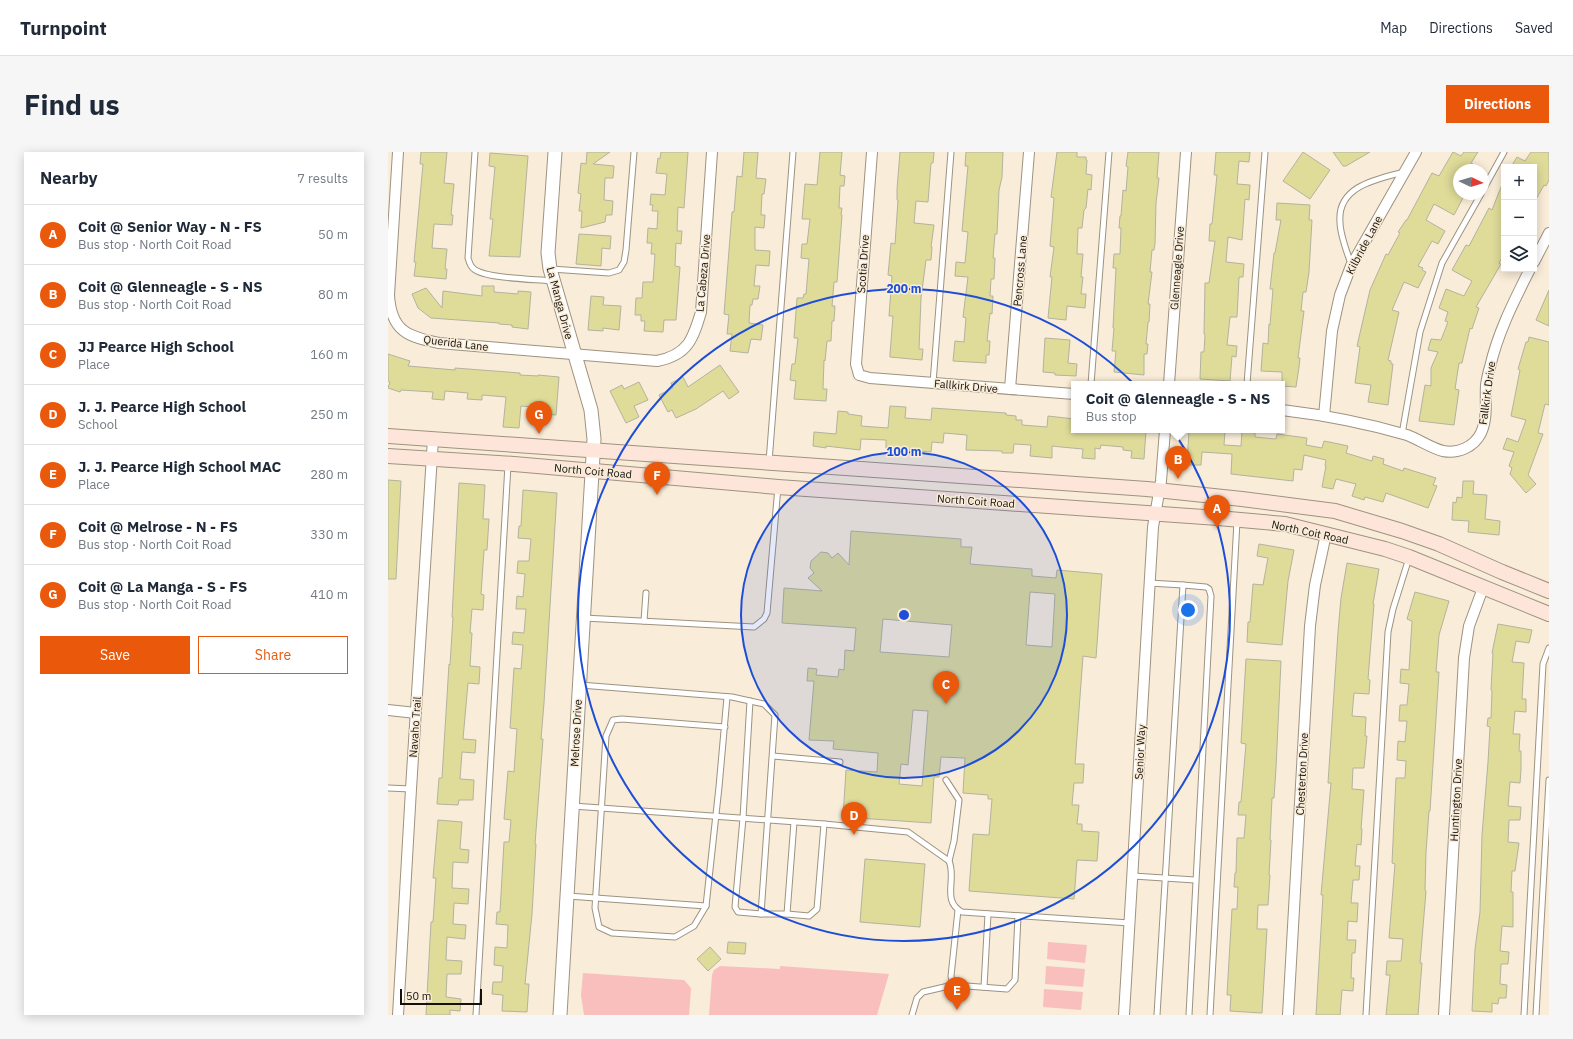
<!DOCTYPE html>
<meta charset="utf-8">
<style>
body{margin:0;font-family:"IBM Plex Sans",sans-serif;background:#f6f6f7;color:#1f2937}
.controls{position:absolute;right:12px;top:12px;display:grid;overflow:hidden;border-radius:0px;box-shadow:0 2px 10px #0003}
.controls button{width:36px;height:36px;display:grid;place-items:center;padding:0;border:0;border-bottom:1px solid #e0e1e3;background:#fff;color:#1f2937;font:20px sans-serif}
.compass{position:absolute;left:1065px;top:12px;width:36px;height:36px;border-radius:50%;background:#fff;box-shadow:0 2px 10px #0003;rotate:94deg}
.scale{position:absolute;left:12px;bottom:10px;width:82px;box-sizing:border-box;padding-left:4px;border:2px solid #15100a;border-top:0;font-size:11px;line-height:14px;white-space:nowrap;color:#15100a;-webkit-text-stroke:3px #f9ecd8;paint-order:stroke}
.you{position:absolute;left:800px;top:458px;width:14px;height:14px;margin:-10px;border:3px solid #fff;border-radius:50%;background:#1a73e8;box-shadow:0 0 0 6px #1a73e833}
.badge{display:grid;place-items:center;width:26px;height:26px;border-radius:50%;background:#ea580c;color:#fff;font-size:13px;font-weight:700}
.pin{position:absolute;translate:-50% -33px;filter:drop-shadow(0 1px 2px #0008)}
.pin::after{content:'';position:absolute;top:21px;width:14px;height:12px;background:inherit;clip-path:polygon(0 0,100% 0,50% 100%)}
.popup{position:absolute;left:683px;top:229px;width:214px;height:52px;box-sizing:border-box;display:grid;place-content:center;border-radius:0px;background:#fff;filter:drop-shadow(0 1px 3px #0005);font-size:13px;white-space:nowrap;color:#747a83}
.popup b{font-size:15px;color:#1f2937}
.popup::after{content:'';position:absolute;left:50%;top:100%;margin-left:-8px;border:8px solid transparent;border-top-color:#fff}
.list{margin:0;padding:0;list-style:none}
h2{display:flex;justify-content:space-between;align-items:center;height:52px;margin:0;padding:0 16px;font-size:17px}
h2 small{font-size:13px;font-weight:400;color:#747a83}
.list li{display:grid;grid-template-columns:26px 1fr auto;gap:12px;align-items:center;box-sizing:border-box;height:60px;padding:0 16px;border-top:1px solid #e0e1e3}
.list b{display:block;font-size:15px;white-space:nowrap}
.list p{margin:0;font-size:13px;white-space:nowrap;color:#747a83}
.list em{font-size:13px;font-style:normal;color:#747a83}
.actions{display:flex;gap:8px;padding:12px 16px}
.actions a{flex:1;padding:9px 0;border:1px solid #ea580c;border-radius:0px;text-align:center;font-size:14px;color:#ea580c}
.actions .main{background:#ea580c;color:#fff}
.icon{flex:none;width:22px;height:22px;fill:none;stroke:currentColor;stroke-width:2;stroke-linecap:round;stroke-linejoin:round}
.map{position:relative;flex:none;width:1161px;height:863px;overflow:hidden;border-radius:0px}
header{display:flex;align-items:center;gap:24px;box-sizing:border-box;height:56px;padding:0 20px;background:#fff;border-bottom:1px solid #e0e1e3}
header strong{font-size:19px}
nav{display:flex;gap:22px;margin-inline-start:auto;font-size:14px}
.intro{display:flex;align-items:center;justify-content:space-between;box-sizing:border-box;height:96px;padding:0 24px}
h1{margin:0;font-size:28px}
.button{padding:10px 18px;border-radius:0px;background:#ea580c;color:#fff;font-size:14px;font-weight:700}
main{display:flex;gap:24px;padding:0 24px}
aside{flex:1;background:#fff;border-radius:0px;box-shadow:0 2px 10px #0003}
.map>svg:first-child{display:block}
</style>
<header>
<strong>Turnpoint</strong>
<nav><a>Map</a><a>Directions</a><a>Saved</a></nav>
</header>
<div class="intro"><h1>Find us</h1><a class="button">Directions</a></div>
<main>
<aside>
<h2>Nearby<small>7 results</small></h2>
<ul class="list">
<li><span class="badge">A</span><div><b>Coit @ Senior Way - N - FS</b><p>Bus stop · North Coit Road</p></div><em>50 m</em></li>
<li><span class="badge">B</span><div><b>Coit @ Glenneagle - S - NS</b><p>Bus stop · North Coit Road</p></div><em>80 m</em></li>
<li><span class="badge">C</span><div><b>JJ Pearce High School</b><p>Place</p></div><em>160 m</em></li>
<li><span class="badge">D</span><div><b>J. J. Pearce High School</b><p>School</p></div><em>250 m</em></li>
<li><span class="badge">E</span><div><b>J. J. Pearce High School MAC</b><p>Place</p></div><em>280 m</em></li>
<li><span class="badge">F</span><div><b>Coit @ Melrose - N - FS</b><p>Bus stop · North Coit Road</p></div><em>330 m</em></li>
<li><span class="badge">G</span><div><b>Coit @ La Manga - S - FS</b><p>Bus stop · North Coit Road</p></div><em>410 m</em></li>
</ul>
<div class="actions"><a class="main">Save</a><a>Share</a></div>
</aside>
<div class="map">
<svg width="1161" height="863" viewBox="0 0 1161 863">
<rect width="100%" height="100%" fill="#f9ecd8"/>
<g fill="#f9bfbd">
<path d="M660,790L699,793L697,811L659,807Z"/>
<path d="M332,814L392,817V814L501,822L489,863H321L324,823L326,818Z"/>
<path d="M658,814L697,817L695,835L657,832Z"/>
<path d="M195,821L296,828L303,836L301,863H196L193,843Z"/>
<path d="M656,837L695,840L693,858L655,855Z"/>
</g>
<g fill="#dfdc9a" stroke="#b3b39d" fill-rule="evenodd">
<path d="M33,0H59L56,31L66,32L63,63H65L64,73L46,72L44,96L59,97L57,117H59L58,127L26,124L28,110H26L35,12H32Z"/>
<path d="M199,0H222L205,12L226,14L225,26H217L216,48L225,49L224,63H218L217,70L193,76L194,59H191L193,42L190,41L193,11L198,12Z"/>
<path d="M273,0H300L296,56L290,55L289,79H294L293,92L288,91L287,114L292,115L288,168H276L275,180L256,179L257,169H253V163H247L248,146H254L255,130H265L267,102H263L264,91H259L260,76L269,77L270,59H264L265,53H262L263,42L277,43L279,22L268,21L270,6L272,7Z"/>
<path d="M356,0H370L368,26L378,27L376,42H374L373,63H377L376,76L367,75V98L382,99L381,114L368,113L366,134H372L370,147H365L364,153H362L361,171L375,173L373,188L363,187L360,201L342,199L344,182H339L341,163L336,162L344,60H346L349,24L354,25Z"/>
<path d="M432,0H454L452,23L457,24L456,34H452L451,56H454L453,63H454L449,130H446L444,154H447L446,169H444L443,189H439L437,209L436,208L435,237H439L438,249L406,247L408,229L402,228L404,212H407L410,186H406L409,146H415L416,142H418L421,107L413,106L414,92H419L422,67H414L417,32L429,33Z"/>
<path d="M512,0H546L545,11H543L540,50L528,49L526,71L546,73L543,95H544L543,108H538L533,146L531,197H535L534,208L502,205V202L505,164H501L504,124L500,123L503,91L507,92L510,48H509V37Z"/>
<path d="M578,0H615L614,25L611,38L609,82H607L605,106H607L606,127H603L602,144H605L604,162L602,161L599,189H602L601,203H598V211L565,209L567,189L576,190L578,166L575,165L580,125L567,124L568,110L577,111L580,80L574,79L580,14H577Z"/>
<path d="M669,0H689V5H698V8H699L698,22L704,23L703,38L700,37L698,56L696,58L694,76H690L689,102H695L693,125H695L693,142H698L697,156L679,154L678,168L660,166L664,125H662L666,95L662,94L666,46L663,45Z"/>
<path d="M740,0H771L769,26H771L768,51L767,92L766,98H764L762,120H764L760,152H762L761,170H760L758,192H760L759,202H756V223L726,220L728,199H724L726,176H725L728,116H725L726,102H732L733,76H731L732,64H733L735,38L738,39L740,15L738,14Z"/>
<path d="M828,0H862L861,10L851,9L849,32L862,33L861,48L857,47L854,88L840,85L838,110L856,112L855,125H851L849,165H842L839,193L849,194L848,205L844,204L842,229L812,227L813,200H816L817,183L816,182L817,131H821L827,89H821L822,72H824L829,23H826Z"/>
<path d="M915,0L942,18L922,47L895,29Z"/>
<path d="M945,0H982L958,14H955Z"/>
<path d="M1065,0L1073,4L1076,0H1090L1083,11L1085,12L1081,18H1071V42H1077L1066,63L1046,52L1038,68L1057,79L1050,92L1044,89L1030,114L1035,116L1034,118L1038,120L1030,136L1016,130L1004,158L1011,160L1000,208L1003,209V212H1005L1000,253L980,250L983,233L967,231L972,195L969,194L982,138L998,102L1000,103L1012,81L1010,80L1018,68H1019L1044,21L1051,24Z"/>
<path d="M1143,0H1161V28L1158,34L1156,33L1146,51V15H1123L1129,5L1137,9Z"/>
<path d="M102,1L140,4L132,105L101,104L105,67H102L107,15L101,14Z"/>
<path d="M1115,30L1116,102L1111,111L1113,112L1088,155L1091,156L1084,177L1082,176L1074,211H1071L1067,237L1071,238L1066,273L1031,269L1037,233L1043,234V216L1050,200L1040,198L1043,187L1053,188L1060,170L1057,169L1060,160L1051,156L1058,137L1076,144L1084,129L1064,118L1078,93L1081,94L1101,56L1104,58Z"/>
<path d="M889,51L922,53L921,68H924L921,120L918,140H915L913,159H916L910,206H912L911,215L908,235L894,234V220L873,219L875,191L880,192L881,172L882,173L885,137H882L886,101H887L893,68H888Z"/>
<path d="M191,82L223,84L222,97L214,96L213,114L188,112Z"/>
<path d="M94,134H106V140L130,142V139L143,140L140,177L124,175V173L111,172V171L43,166L30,156L24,142L38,136L54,156L55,139L94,144Z"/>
<path d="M1161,138V174L1148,168Z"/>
<path d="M203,144L216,145L215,153L233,154L231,178L215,176V179L200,178Z"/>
<path d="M1141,185L1161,190V253L1157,252L1150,281L1155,282L1140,323L1148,332L1138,341L1122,322L1124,316L1121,314L1126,300L1115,297L1119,286L1130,290L1138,268L1123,264L1132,218L1130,217L1138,190H1140Z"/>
<path d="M657,186L682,188L680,211L689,212L688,224L667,223V221L655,220Z"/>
<path d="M0,202L22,209L20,214L67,218V216L132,221V223L150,224V223L171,225L168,263L156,262L157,256L133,254L131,276L115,275L118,245L94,243V248L79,247L80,241L57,239L56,248L44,247L45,240L13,238L12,240L0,236L2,230L0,229Z"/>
<path d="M332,213L351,240L341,247L335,239L308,257L288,266L284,258L280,260L271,243L285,236L283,231L295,225L300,235Z"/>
<path d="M251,230L260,248L246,254L251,265L238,271L222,239L234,233L236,237Z"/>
<path d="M502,254L518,255L517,266L543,268L544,256L618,261V263L628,264V268H634V273L659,275L660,264L686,267V278H758L756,307L743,306L744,299L735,298V295L713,293L712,297L707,296V307L694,306L695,297L673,295L664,294V306L642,304L643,293L626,292L625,301H614V299L578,298L579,283L556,281L555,291L544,290L543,300L498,296V288L473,287L472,298L438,294V296L425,294L426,280L448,282L450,259L460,260V262L474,264L473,274L500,276Z"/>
<path d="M801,278H837L836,293L853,294L854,279L867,280V285L888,287L889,282L919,286L918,293L934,296L936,289L946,291L960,294L958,301L984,309L985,304L996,307L995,312L1015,319L1016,316L1048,326L1045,333L1049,334L1040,356L998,341L995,350L977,345L976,348L964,344L968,332L948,327L945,337L934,335L938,314H937L938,308L916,303L914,318L906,317L905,329L843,322L844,302L814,300L813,313H799Z"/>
<path d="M0,328L13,329L8,427H0Z"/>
<path d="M1075,329H1086L1085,342L1099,343L1097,367L1112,369L1111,383L1080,380L1081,369L1064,368L1065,350L1068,351L1069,345L1074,346Z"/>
<path d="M71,331L97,333L95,367H101L99,398H96L93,442L96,443L95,458L84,457L82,481H84L82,514L92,515L91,532L80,531L75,587L88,588L87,601L74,600L72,627L86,628L85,648H71L70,653L49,652L51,626H54L61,512L62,513L65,465H64Z"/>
<path d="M135,338L169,341L156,551L153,587H155L147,692H148L144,762L137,832H141L139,860L114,859L115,843L104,842L105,830H114L115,814L106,813L107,795L119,796L120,773L108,772L109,760H112L116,690H121L123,668L116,667L120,619L126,620L129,577L122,576L126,516L133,517L135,493L124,492L125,480L136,481L138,457H128L129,444L135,445L137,422L129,421L130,409H141L143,387L130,386L131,374H133Z"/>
<path d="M463,379L573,387V395H584L582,412L644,417V424L668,426L669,418L714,422L708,506L695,504L687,612H696L695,631H686L684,653H691L689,672H694V679L711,680L709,709L689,708L686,747L581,739L585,682L601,683L604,647H600V643L575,641L577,606L553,605L551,625H546L543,671L455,665L458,618L489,620L490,601L445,597L446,589L421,588L426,529H419L420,516L429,517L428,523L450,525L451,517L456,518L457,498L466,499L468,476L394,471L396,436L434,439L420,426L426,421L422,416L423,409L433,400L440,401L444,406L450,401L461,413ZM642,440L667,442L664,495L638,493ZM495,467L564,473L561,505L492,500ZM525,558L540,559L534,634L511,632L513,612L520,613Z"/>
<path d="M871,392L906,398L900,429L894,493L859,490L860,470H862L865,432L875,433L880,406L869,404Z"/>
<path d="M959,411L991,417L985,452H986L980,527L982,528L981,542L966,541L964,564L978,565L977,584H979L976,616H965L964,637L976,638L973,677H974L973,693L969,692L967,714H972L971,728H965L963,751H970L969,770L960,769L959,788H968L967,801H964L963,826H966L965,839L954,838L952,863H928L935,743H933L943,631H940L950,480L953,446Z"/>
<path d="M1027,440L1061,449L1051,483L1048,520H1051L1042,659H1041L1038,700L1037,738L1038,739L1032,811H1034L1030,863H998L1002,823H998L999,809H1013L1015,787L1001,786L1007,712L1004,711L1008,626H1017L1018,609L1009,608L1010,589L1017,590L1019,569H1011L1012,553H1019L1021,532L1012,531L1013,517L1021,518L1024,469L1019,467Z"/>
<path d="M1110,472L1144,478L1141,491L1128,489L1124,510L1136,511L1134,547H1138V560L1127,559L1125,582H1132L1131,599H1133V618L1132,631L1122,630L1120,654L1133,655L1132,668H1121L1120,690L1131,691L1127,719H1124L1123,740H1125V775L1114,774L1112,799L1121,800L1120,812H1113L1112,832L1119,833L1118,846H1111L1110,852L1104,851V860L1084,859L1087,797L1092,760L1094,683L1100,610L1102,575L1099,574L1100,566H1103L1104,539L1103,538L1105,501H1104Z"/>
<path d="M858,507L893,509L888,616L886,646H884L882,688H883L881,723H882L880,753H870L869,777H879L874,861L842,859L843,843H839L844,757H849L850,735H846L847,721H848L849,686H856L858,663H850L851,650H853L858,592L853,591Z"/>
<path d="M50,668L74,670L72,697L81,698L80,711L65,710L64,736L81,737L80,752L66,751L65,772L78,773L77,787L59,785L58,808L74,809L73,822H59L58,845L73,847L72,859L62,858V863H38L43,770H45L48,726H45Z"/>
<path d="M477,707L537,712L532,775L472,770Z"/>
<path d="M340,790L358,791L357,802L339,801Z"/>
<path d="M322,795L333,807L320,819L309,807Z"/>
</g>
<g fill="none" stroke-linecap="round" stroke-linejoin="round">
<g stroke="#9e9280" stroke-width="7">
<g id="service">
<path d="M87,0L80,106C81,109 82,113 84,115C92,127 148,127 164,129"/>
<path d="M1095,38L1116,0"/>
<path d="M963,112C959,100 952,83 952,70C949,34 989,27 1016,20"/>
<path d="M163,117L221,121L231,118L236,110L238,98L246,0"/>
<path d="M545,231L563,0"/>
<path d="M703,232L721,0"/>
<path d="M859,232L877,0"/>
<path d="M1014,282L1032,180L1054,111L1093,42"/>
<path d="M381,310L405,0"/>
<path d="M761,431L795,433"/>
<path d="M196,466L366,475L376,467L379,461L390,335"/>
<path d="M256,469L258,441"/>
<path d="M192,533L344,545L376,552L387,563L373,762H399L406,670"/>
<path d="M362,549L355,666L347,755L350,760L373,762"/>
<path d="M337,575L234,567L225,568L218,584L207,756L211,775L224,781L287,785L306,774L318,754L331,635L339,545"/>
<path d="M385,604L452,610"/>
<path d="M558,628L571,648L566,689L561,709"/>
<path d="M0,636L23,637"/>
<path d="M185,654L436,672L520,680L561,709C569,727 553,749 574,760L742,771"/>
<path d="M745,724L807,728"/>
<path d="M180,744L318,754"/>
<path d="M570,758L563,824L565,833L619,837L627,828L630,764"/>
<path d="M399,762L421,764L429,757L436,672"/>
<path d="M596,835L600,762"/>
<path d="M88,863L120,313"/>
<path d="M524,863L529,846L535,840L565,833"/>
<path d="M769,863L795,433L818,435L821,437L823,444L801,863"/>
<path d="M822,863L849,369"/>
<path d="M978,863L1000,480L1005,457L1021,406"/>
<path d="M1136,863L1155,512L1161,496"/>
<path d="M1148,863L1161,628"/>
</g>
</g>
<g stroke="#9e9280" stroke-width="12">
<g id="minor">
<path d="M10,0L1,143C3,179 20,185 51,191L269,209C300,203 305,187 313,160L324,0"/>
<path d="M484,0L468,212L471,223L482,226L686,242"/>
<path d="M1146,110L1161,81"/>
<path d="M781,232L798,0"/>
<path d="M622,237L641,0"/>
<path d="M894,258C936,263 978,271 1019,283C1030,287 1045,297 1055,299C1070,302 1086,295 1093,281C1100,266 1097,248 1098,233C1099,227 1100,221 1102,215C1110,180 1126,149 1142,117"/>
<path d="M936,264L944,179L952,143L963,114L1028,0"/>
<path d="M0,558L28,561"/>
<path d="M10,863L23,637L45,287"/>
<path d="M736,863L765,375L773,329L777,278"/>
<path d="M900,863L922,474L927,433L938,382"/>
<path d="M1056,863L1076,506L1081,474L1095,436"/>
</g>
</g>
<g stroke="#9e9280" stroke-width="15">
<path id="tertiary" d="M167,0L160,101L162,117L203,258L206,287L172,863"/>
</g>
<g stroke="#9e9280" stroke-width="16">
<g id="secondary">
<path d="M0,284L759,337L854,347L947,359L1014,379L1051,392L1114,420L1161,439"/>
<path d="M0,304L126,312L390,335L830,366L897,372L997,397L1021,405L1161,462"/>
</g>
</g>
<use href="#service" stroke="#fff" stroke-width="5"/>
<use href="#minor" stroke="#fff" stroke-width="10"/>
<use href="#tertiary" stroke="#fff" stroke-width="13"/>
<use href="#secondary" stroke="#fde6d9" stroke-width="14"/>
</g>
<circle cx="516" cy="463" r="163" fill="#1d4ed8" fill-opacity=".12"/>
<g fill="none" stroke="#1d4ed8" stroke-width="2">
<circle cx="516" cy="463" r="163"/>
<circle cx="516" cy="463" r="326"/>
</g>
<g text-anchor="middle" stroke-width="3" stroke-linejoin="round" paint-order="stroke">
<g font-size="11" fill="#15100a" stroke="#f9ecd8">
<text transform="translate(976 93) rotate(-62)" y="4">Kilbride Lane</text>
<text transform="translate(475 112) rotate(-86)" y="4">Scotia Drive</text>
<text transform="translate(789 116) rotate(-86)" y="4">Glenneagle Drive</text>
<text transform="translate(632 119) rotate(-85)" y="4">Pencross Lane</text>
<text transform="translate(315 121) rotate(-85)" y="4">La Cabeza Drive</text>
<text transform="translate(172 151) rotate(75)" y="4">La Manga Drive</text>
<text transform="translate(68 191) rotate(7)" y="4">Querida Lane</text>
<text transform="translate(578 234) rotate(5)" y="4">Fallkirk Drive</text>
<text transform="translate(1099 241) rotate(-82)" y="4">Fallkirk Drive</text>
<text transform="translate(205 319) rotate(5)" y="4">North Coit Road</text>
<text transform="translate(588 349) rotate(4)" y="4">North Coit Road</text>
<text transform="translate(922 380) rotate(12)" y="4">North Coit Road</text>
<text transform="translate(27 575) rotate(-86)" y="4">Navaho Trail</text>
<text transform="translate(188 581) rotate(-87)" y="4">Melrose Drive</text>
<text transform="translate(752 600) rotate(-87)" y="4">Senior Way</text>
<text transform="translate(914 622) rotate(-87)" y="4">Chesterton Drive</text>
<text transform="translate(1068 648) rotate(-87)" y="4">Huntington Drive</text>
</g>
</g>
<circle cx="516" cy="463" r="6" fill="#1d4ed8" stroke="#f9ecd8" stroke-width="2"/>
<g font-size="12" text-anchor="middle" font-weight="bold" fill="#1d4ed8" stroke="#f9ecd8" stroke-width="3" stroke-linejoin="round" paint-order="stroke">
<text x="516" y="141">200 m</text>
<text x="516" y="304">100 m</text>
</g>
</svg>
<div class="controls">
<button>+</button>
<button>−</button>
<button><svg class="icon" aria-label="layers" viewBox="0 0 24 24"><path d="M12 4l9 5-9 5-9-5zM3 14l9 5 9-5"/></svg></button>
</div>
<svg class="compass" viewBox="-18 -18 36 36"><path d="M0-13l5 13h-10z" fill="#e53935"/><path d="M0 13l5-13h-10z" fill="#747a83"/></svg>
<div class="scale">50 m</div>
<div class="you"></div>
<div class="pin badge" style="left:829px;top:376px">A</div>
<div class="pin badge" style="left:790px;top:327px">B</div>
<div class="popup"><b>Coit @ Glenneagle - S - NS</b>Bus stop</div>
<div class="pin badge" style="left:558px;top:552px">C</div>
<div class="pin badge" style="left:466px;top:683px">D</div>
<div class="pin badge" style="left:569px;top:858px">E</div>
<div class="pin badge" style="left:269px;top:343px">F</div>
<div class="pin badge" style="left:151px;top:282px">G</div>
</div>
</main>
